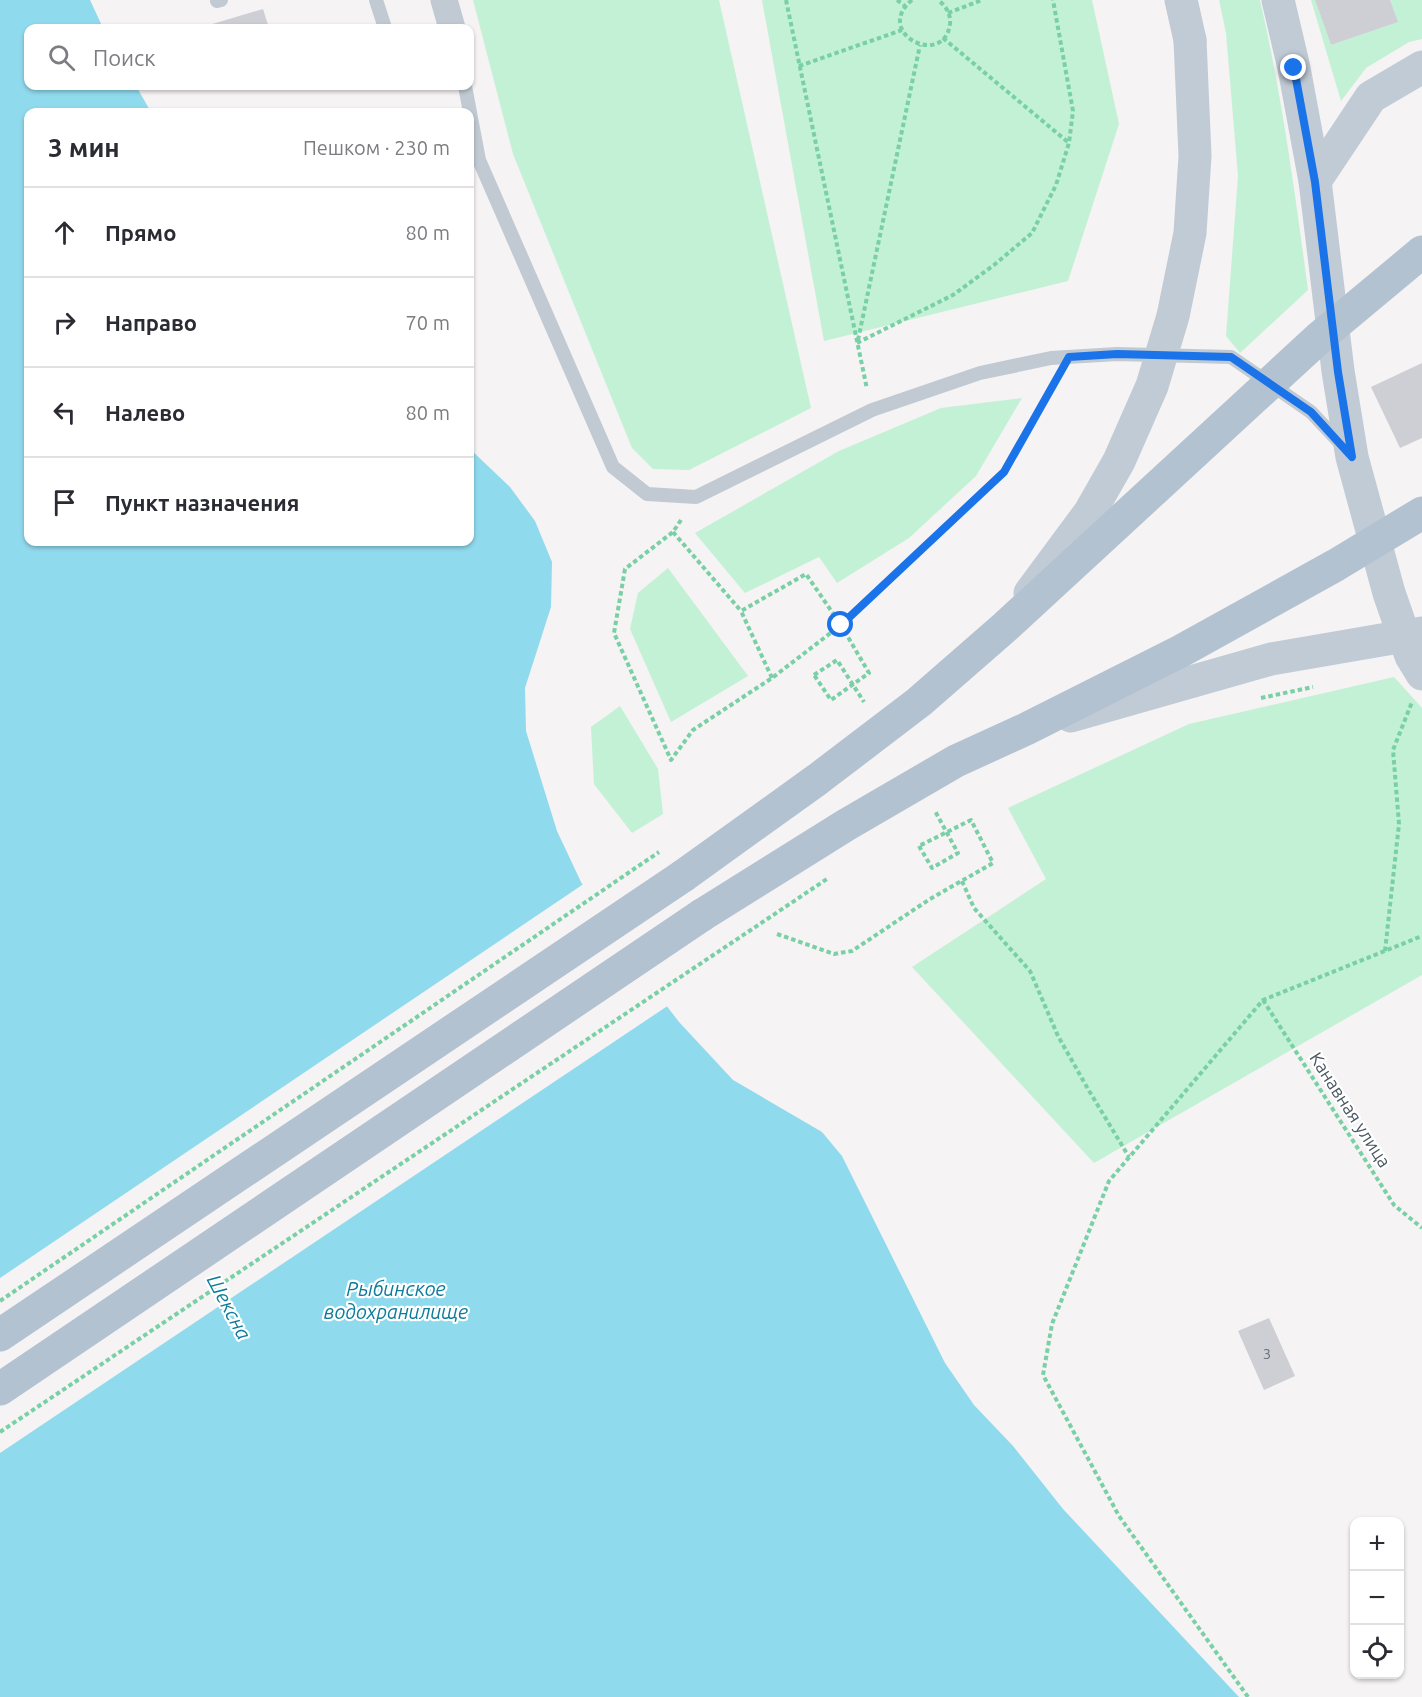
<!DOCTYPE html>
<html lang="ru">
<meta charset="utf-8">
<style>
body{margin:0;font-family:Ubuntu,sans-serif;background:#f7f7f7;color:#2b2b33}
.controls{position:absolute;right:18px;bottom:18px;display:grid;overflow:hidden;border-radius:12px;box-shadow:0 2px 4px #0004}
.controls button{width:54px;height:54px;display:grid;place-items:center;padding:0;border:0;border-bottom:2px solid #e1e1e2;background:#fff;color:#2b2b33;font:30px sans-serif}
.stop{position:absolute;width:18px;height:18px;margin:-14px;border:4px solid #1a73e8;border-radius:50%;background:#fff}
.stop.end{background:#1a73e8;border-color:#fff;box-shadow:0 2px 6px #0008}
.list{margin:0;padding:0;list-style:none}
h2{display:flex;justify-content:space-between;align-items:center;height:78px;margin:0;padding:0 24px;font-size:26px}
h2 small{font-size:20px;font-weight:400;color:#7c7c81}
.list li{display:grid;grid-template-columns:39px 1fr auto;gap:18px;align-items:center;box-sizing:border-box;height:90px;padding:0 24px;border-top:2px solid #e1e1e2}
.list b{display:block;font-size:22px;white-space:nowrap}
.list em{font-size:20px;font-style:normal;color:#7c7c81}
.icon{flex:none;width:33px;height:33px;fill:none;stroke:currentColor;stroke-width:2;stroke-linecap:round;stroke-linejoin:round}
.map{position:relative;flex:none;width:1422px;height:1697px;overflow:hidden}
.search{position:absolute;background:#fff;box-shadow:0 2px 4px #0004;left:24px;top:24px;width:450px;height:66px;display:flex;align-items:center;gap:15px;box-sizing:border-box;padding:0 21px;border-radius:12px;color:#7c7c81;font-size:22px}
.panel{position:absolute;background:#fff;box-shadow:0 2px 4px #0004;left:24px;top:108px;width:450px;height:438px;border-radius:12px}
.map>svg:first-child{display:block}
</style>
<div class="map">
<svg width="1422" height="1697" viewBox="0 0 1422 1697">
<rect width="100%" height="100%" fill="#f5f3f3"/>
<g fill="#c3f1d5">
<path d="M473,0H719L811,408L689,470L653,469L632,448L513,154Z"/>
<path d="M762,0H1092L1119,124L1068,281L824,341Z"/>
<path d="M1219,0H1260C1282,96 1295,193 1308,290L1240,353L1226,336L1238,176L1226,33Z"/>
<path d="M1311,0H1315L1331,45L1397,22L1390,0H1422V39L1409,42L1366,68L1341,101Z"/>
<path d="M1022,398L976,476L909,538L837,583L819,557L745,593L695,533L839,451L941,408Z"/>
<path d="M668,568L748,676L671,722L630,629L638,593Z"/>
<path d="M1394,677L1422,708V975L1094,1163L912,967L1046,879L1008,808L1189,724Z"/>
<path d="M620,706L658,769L663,814L632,833L594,784L591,727Z"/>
</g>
<path fill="#90daee" d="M0,0H90L103,28H28V86H136L151,112H28V542H470V449L510,487L535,521L552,562L551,607L525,688L526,731L557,831L581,882L616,940L679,1022L733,1080L822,1132L842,1156L945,1363L974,1405L1013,1446L1063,1509L1239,1697H0Z"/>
<path fill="#f5f3f3" d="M585,883L618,939L669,1005L0,1453V1278Z"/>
<g fill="#cdcfd5">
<path d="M1315,0H1390L1398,22L1331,45Z"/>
<path d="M263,9L269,28H210L209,25Z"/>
<path d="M1422,363V438L1400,448L1371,387Z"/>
<path d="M1269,1318L1295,1376L1264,1390L1238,1331Z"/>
</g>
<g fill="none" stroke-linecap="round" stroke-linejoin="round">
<g stroke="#7ad0a6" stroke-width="4" stroke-dasharray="4.5 3" stroke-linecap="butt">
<path d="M786,0L867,389"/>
<path d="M897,0L905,6"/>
<path d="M912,0C872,33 944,69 950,24C951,14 946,6 938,0"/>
<path d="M948,13L982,0"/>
<path d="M943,38L1069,143"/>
<path d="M799,66L902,30"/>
<path d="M858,340L920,45"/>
<path d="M857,343L953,295L994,265L1032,233L1056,185L1069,143L1073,111L1053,0"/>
<path d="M681,520L673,532L625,569L614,633L671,760L693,730L772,678L841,625L1004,472L1055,381"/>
<path d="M673,532L741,611"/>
<path d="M772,678L741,611L806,574L841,625L869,673L831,700L814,675"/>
<path d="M962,881L974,908L1030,971L1058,1036L1088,1089L1129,1157"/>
<path d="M777,934L834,954L852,951L930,899L993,863L971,820L919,846"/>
<path d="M1385,951L1399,824L1393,750L1412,702"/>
<path d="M1263,1000L1394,1205L1422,1228"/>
<path d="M1248,1697L1119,1516L1043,1375L1052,1324L1109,1181L1263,1000L1422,936"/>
</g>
<g stroke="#c1cad2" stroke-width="14">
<path d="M376,0L385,28"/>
<path d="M217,1L221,0"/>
<path d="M465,86L479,160L613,467L647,494L696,497L872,410L980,373L1051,358L1117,354L1231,357L1311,412L1343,446"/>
</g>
<path stroke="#c1cad2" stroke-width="27" d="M444,0L452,28"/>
<g stroke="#c1cbd6" stroke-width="33">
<path d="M1181,0L1190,40"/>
<path d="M1278,0L1294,68L1315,181L1338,371L1352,457L1389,593L1411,656L1422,674"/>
<path d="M1315,181L1371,97L1422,67"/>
</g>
<g stroke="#b3c2d1" stroke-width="33">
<path d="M0,1335L683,876"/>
<path d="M0,1389L702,915"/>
</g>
<g stroke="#7ad0a6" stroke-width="4" stroke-dasharray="4.5 3" stroke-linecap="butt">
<path d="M814,675L837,660L864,702"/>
<path d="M1261,698L1313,687"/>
<path d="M919,846L932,868L958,853L935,811"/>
<path d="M0,1301L659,852"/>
<path d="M0,1432L827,879"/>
</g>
<g stroke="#c1cbd6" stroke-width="33">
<path d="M1030,593L1090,512L1119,461L1152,386L1173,316L1190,233L1195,156L1190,40"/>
<path d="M1071,716L1271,659L1422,633"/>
</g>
<g stroke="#b3c2d1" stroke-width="33">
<path d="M683,876L818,779L919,702L1005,627L1320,337L1422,252"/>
<path d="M702,915L846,825L956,761L1026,729L1181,651L1336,565L1422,513"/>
</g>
</g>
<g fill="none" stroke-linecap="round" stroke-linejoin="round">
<path stroke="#1a73e8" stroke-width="8" d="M841,625L1004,472L1069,357L1117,354L1231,357L1311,412L1352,457L1338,372L1315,182L1294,68"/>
</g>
<g text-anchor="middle" stroke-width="4.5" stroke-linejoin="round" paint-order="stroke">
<g font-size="15" fill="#6b747e">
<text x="1267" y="1359">3</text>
</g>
<g font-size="18" fill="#4a5661" stroke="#fff">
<text transform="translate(1350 1110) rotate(57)" y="6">Канавная улица</text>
</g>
<g font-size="20" font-style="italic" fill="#0c7c9b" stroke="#fff">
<text x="396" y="1296">Рыбинское<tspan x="396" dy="23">водохранилище</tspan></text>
<text transform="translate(229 1307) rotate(62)" y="7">Шексна</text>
</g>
</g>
</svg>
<div class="controls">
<button>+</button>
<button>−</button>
<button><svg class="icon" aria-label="locate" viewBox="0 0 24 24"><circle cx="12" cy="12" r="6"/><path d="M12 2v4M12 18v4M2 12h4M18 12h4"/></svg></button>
</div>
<div class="stop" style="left:841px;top:625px"></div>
<div class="stop end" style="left:1294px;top:68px"></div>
<div class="search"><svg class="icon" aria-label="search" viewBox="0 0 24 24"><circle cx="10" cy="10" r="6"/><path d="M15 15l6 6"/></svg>Поиск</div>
<section class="panel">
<h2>3 мин<small>Пешком · 230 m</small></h2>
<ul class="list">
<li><svg class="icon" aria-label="ahead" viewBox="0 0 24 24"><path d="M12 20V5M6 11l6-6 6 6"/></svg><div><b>Прямо</b></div><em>80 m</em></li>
<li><svg class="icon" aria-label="right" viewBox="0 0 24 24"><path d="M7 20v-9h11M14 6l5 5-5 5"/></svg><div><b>Направо</b></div><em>70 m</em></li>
<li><svg class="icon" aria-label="left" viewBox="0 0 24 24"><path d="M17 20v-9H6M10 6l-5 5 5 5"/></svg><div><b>Налево</b></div><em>80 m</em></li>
<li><svg class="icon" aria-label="arrive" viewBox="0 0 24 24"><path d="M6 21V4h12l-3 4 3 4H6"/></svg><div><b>Пункт назначения</b></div></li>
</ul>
</section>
</div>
